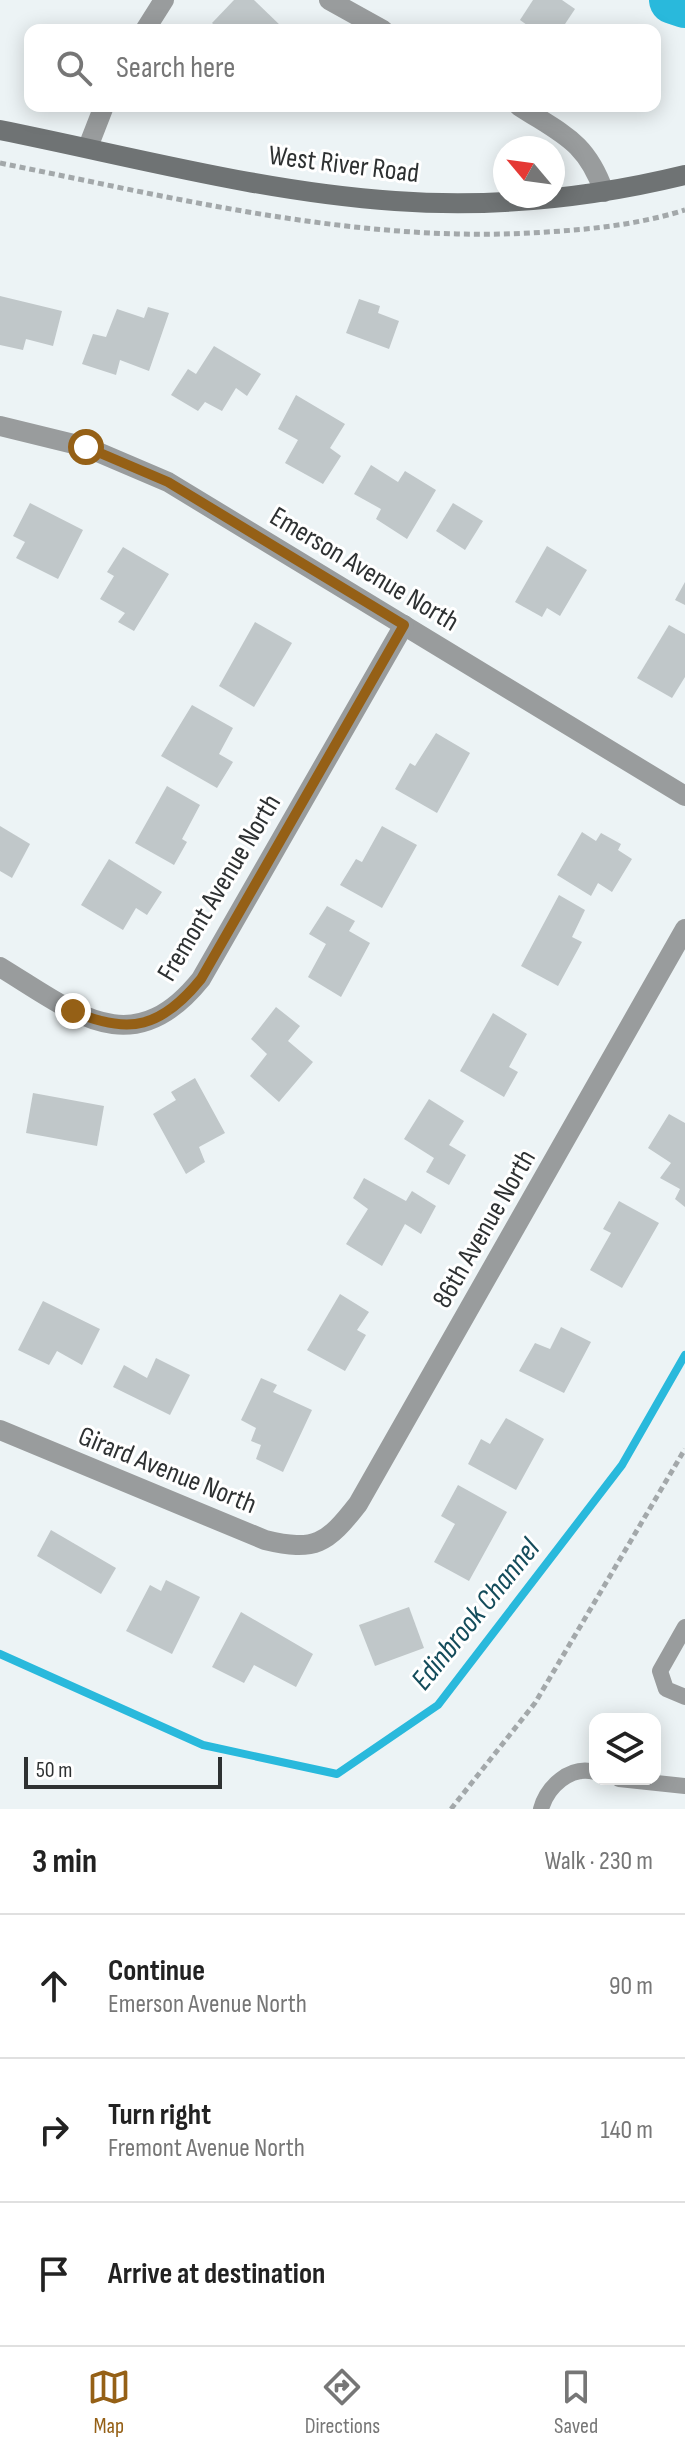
<!DOCTYPE html>
<meta charset="utf-8">
<style>
body{margin:0;font-family:"Sofia Sans Condensed",sans-serif;background:#f2f2f2;color:#222}
.controls{position:absolute;right:24px;bottom:24px;display:grid;overflow:hidden;border-radius:16px;box-shadow:0 4px 20px #0003}
.controls button{width:72px;height:72px;display:grid;place-items:center;padding:0;border:0;border-bottom:2px solid #e0e0e0;background:#fff;color:#222;font:40px sans-serif}
.compass{position:absolute;left:493px;top:136px;width:72px;height:72px;border-radius:50%;background:#fff;box-shadow:0 4px 20px #0003;rotate:299deg}
.scale{position:absolute;left:24px;bottom:20px;width:198px;box-sizing:border-box;padding-left:8px;border:4px solid #2e3132;border-top:0;font-size:22px;line-height:28px;white-space:nowrap;color:#2e3132;-webkit-text-stroke:6px #fff;paint-order:stroke}
.stop{position:absolute;width:24px;height:24px;margin:-18px;border:6px solid #956016;border-radius:50%;background:#fff}
.stop.end{background:#956016;border-color:#fff;box-shadow:0 2px 8px #0008}
.list{margin:0;padding:0;list-style:none}
h2{display:flex;justify-content:space-between;align-items:center;height:104px;margin:0;padding:0 32px;font-size:34px}
h2 small{font-size:26px;font-weight:400;color:#767676}
.list li{display:grid;grid-template-columns:52px 1fr auto;gap:24px;align-items:center;box-sizing:border-box;height:144px;padding:0 32px;border-top:2px solid #e0e0e0}
.list b{display:block;font-size:30px;white-space:nowrap}
.list p{margin:0;font-size:26px;white-space:nowrap;color:#767676}
.list em{font-size:26px;font-style:normal;color:#767676}
.icon{flex:none;width:44px;height:44px;fill:none;stroke:currentColor;stroke-width:2;stroke-linecap:round;stroke-linejoin:round}
.map{position:relative;flex:none;width:685px;height:1809px;overflow:hidden}
.search{position:absolute;background:#fff;box-shadow:0 4px 20px #0003;left:24px;right:24px;top:24px;height:88px;display:flex;align-items:center;gap:20px;box-sizing:border-box;padding:0 28px;border-radius:16px;color:#767676;font-size:30px}
.sheet{height:536px;background:#fff}
nav{display:flex;justify-content:space-around;align-items:center;box-sizing:border-box;height:112px;border-top:2px solid #e0e0e0;background:#fff;font-size:22px;color:#767676}
nav a{display:grid;justify-items:center;gap:4px}
nav .on{color:#956016}
.map>svg:first-child{display:block}
</style>
<div class="map">
<svg width="685" height="1809" viewBox="0 0 685 1809">
<rect width="100%" height="100%" fill="#ecf3f5"/>
<g fill="none" stroke-linecap="round" stroke-linejoin="round">
<path stroke="#29b9dc" stroke-width="8" d="M0,1654L203,1745L337,1774L438,1705L622,1465L685,1355"/>
<path stroke="#29b9dc" stroke-width="48" d="M673,0L685,4"/>
</g>
<g fill="#c0c7c9">
<path d="M234,0H254L283,28L220,30L212,23Z"/>
<path d="M533,0H562L575,9L561,30H534L520,20Z"/>
<path d="M0,296L62,311L53,346L26,339L23,350L0,345Z"/>
<path d="M359,299L380,306L378,313L399,321L389,349L346,333Z"/>
<path d="M148,307L169,313L149,371L120,360L116,375L82,364L93,334L106,337L117,309L144,318Z"/>
<path d="M214,346L261,374L247,396L236,388L222,411L205,402L198,411L171,395L188,369L196,374Z"/>
<path d="M296,395L345,424L330,448L341,456L323,484L285,463L298,440L278,429Z"/>
<path d="M371,465L398,482L405,471L436,490L407,539L376,519L381,509L354,494Z"/>
<path d="M30,503L83,530L58,579L16,558L25,542L13,536Z"/>
<path d="M453,503L483,521L465,550L436,531Z"/>
<path d="M547,546L587,570L560,616L547,608L542,617L515,602Z"/>
<path d="M123,547L169,574L134,631L118,622L125,613L100,599L114,576L107,572Z"/>
<path d="M685,582V605L675,600Z"/>
<path d="M255,622L292,643L254,707L219,686Z"/>
<path d="M669,625L685,634V677L672,698L637,678Z"/>
<path d="M192,705L233,728L219,754L233,762L217,788L161,756Z"/>
<path d="M436,733L470,753L437,813L395,789L410,763L415,766Z"/>
<path d="M167,786L200,805L182,839L187,842L174,865L135,843Z"/>
<path d="M0,826L30,844L12,878L0,871Z"/>
<path d="M382,826L417,845L382,908L340,885L356,859L362,862Z"/>
<path d="M582,832L596,841L601,833L621,844L618,850L632,859L612,892L598,883L591,896L557,875Z"/>
<path d="M109,859L162,892L147,915L136,908L123,930L81,905Z"/>
<path d="M559,895L585,910L572,937L582,942L558,986L521,966Z"/>
<path d="M327,906L355,921L349,931L370,943L341,997L308,977L326,944L309,934Z"/>
<path d="M276,1007L300,1026L288,1041L313,1062L279,1102L250,1076L267,1054L251,1039Z"/>
<path d="M493,1013L527,1034L509,1067L518,1072L504,1097L460,1071Z"/>
<path d="M195,1078L225,1133L199,1147L205,1162L186,1174L153,1114L176,1100L171,1092Z"/>
<path d="M33,1093L104,1106L97,1146L26,1133Z"/>
<path d="M429,1099L464,1121L449,1145L466,1155L449,1185L426,1172L434,1158L404,1139Z"/>
<path d="M669,1114L685,1123V1207L675,1199L680,1189L660,1178L671,1163L648,1148Z"/>
<path d="M364,1178L406,1201L412,1191L436,1206L421,1234L405,1224L382,1266L346,1244L368,1209L353,1198Z"/>
<path d="M619,1201L659,1223L622,1288L590,1270L611,1233L603,1229Z"/>
<path d="M340,1294L369,1312L357,1330L366,1335L345,1371L307,1350Z"/>
<path d="M43,1301L100,1329L82,1365L57,1351L49,1365L18,1350Z"/>
<path d="M561,1327L591,1342L564,1393L519,1371L535,1343L550,1349Z"/>
<path d="M156,1358L190,1375L170,1415L113,1387L124,1365L147,1378Z"/>
<path d="M261,1378L277,1385L273,1392L312,1410L283,1472L256,1459L261,1445L251,1441L256,1428L241,1420Z"/>
<path d="M506,1418L544,1439L516,1490L468,1464L481,1439L490,1444Z"/>
<path d="M458,1485L507,1512L469,1581L434,1562L455,1524L441,1516Z"/>
<path d="M51,1530L116,1568L101,1594L37,1556Z"/>
<path d="M166,1580L200,1597L172,1654L126,1631L150,1585L161,1591Z"/>
<path d="M409,1607L424,1648L375,1666L359,1625Z"/>
<path d="M241,1612L313,1654L296,1687L254,1665L244,1683L212,1667Z"/>
</g>
<g fill="none" stroke-linecap="round" stroke-linejoin="round">
<g stroke="#a3a8aa" stroke-width="5" stroke-dasharray="6 4" stroke-linecap="butt">
<path d="M0,163C180,199 363,245 547,232C595,229 640,224 685,210"/>
<path d="M451,1809L535,1703L685,1449"/>
</g>
<g stroke="#999c9d" stroke-width="16">
<path d="M685,1627L660,1671L666,1689L685,1697"/>
<path d="M619,1779L685,1786"/>
<path d="M541,1809C547,1787 570,1765 595,1772"/>
</g>
<g stroke="#999c9d" stroke-width="20">
<path d="M329,0L383,30"/>
<path d="M145,30L164,0"/>
<path d="M519,106C562,134 586,141 604,192"/>
<path d="M88,147L104,106"/>
<path d="M0,426L86,447L168,482L685,796"/>
<path d="M0,967C74,1012 132,1065 201,979L404,625"/>
<path d="M0,1430L265,1540C315,1552 327,1544 358,1504L685,929"/>
</g>
<path stroke="#6f7374" stroke-width="20" d="M0,130C130,156 262,192 395,201C492,208 591,198 685,175"/>
</g>
<g fill="none" stroke-linecap="round" stroke-linejoin="round">
<path stroke="#956016" stroke-width="10" d="M73,1011C130,1036 162,1027 201,979L404,625L168,482L86,447"/>
</g>
<g text-anchor="middle" stroke-width="6" stroke-linejoin="round" paint-order="stroke">
<g font-size="28" fill="#2e3132" stroke="#fff">
<text transform="translate(344 163) rotate(7)" y="10">West River Road</text>
<text transform="translate(365 568) rotate(31)" y="10">Emerson Avenue North</text>
<text transform="translate(218 887) rotate(-59)" y="10">Fremont Avenue North</text>
<text transform="translate(483 1228) rotate(-60)" y="10">86th Avenue North</text>
<text transform="translate(168 1469) rotate(22)" y="10">Girard Avenue North</text>
</g>
<g font-size="30" font-style="italic" fill="#144c5b" stroke="#fff">
<text transform="translate(475 1614) rotate(-51)" y="10">Edinbrook Channel</text>
</g>
</g>
</svg>
<div class="controls">
<button><svg class="icon" aria-label="layers" viewBox="0 0 24 24"><path d="M12 4l9 5-9 5-9-5zM3 14l9 5 9-5"/></svg></button>
</div>
<svg class="compass" viewBox="-18 -18 36 36"><path d="M0-13l5 13h-10z" fill="#e53935"/><path d="M0 13l5-13h-10z" fill="#767676"/></svg>
<div class="scale">50 m</div>
<div class="stop" style="left:86px;top:447px"></div>
<div class="stop end" style="left:73px;top:1011px"></div>
<div class="search"><svg class="icon" aria-label="search" viewBox="0 0 24 24"><circle cx="10" cy="10" r="6"/><path d="M15 15l6 6"/></svg>Search here</div>
</div>
<section class="sheet">
<h2>3 min<small>Walk · 230 m</small></h2>
<ul class="list">
<li><svg class="icon" aria-label="ahead" viewBox="0 0 24 24"><path d="M12 20V5M6 11l6-6 6 6"/></svg><div><b>Continue</b><p>Emerson Avenue North</p></div><em>90 m</em></li>
<li><svg class="icon" aria-label="right" viewBox="0 0 24 24"><path d="M7 20v-9h11M14 6l5 5-5 5"/></svg><div><b>Turn right</b><p>Fremont Avenue North</p></div><em>140 m</em></li>
<li><svg class="icon" aria-label="arrive" viewBox="0 0 24 24"><path d="M6 21V4h12l-3 4 3 4H6"/></svg><div><b>Arrive at destination</b></div></li>
</ul>
</section>
<nav>
<a class="on"><svg class="icon" aria-label="map" viewBox="0 0 24 24"><path d="M3 6l6-2 6 2 6-2v14l-6 2-6-2-6 2zM9 4v14M15 6v14"/></svg>Map</a>
<a><svg class="icon" aria-label="directions" viewBox="0 0 24 24"><path d="M12 3l9 9-9 9-9-9zM9 14v-3h6M13 9l2 2-2 2"/></svg>Directions</a>
<a><svg class="icon" aria-label="saved" viewBox="0 0 24 24"><path d="M7 4h10v16l-5-4-5 4z"/></svg>Saved</a>
</nav>
